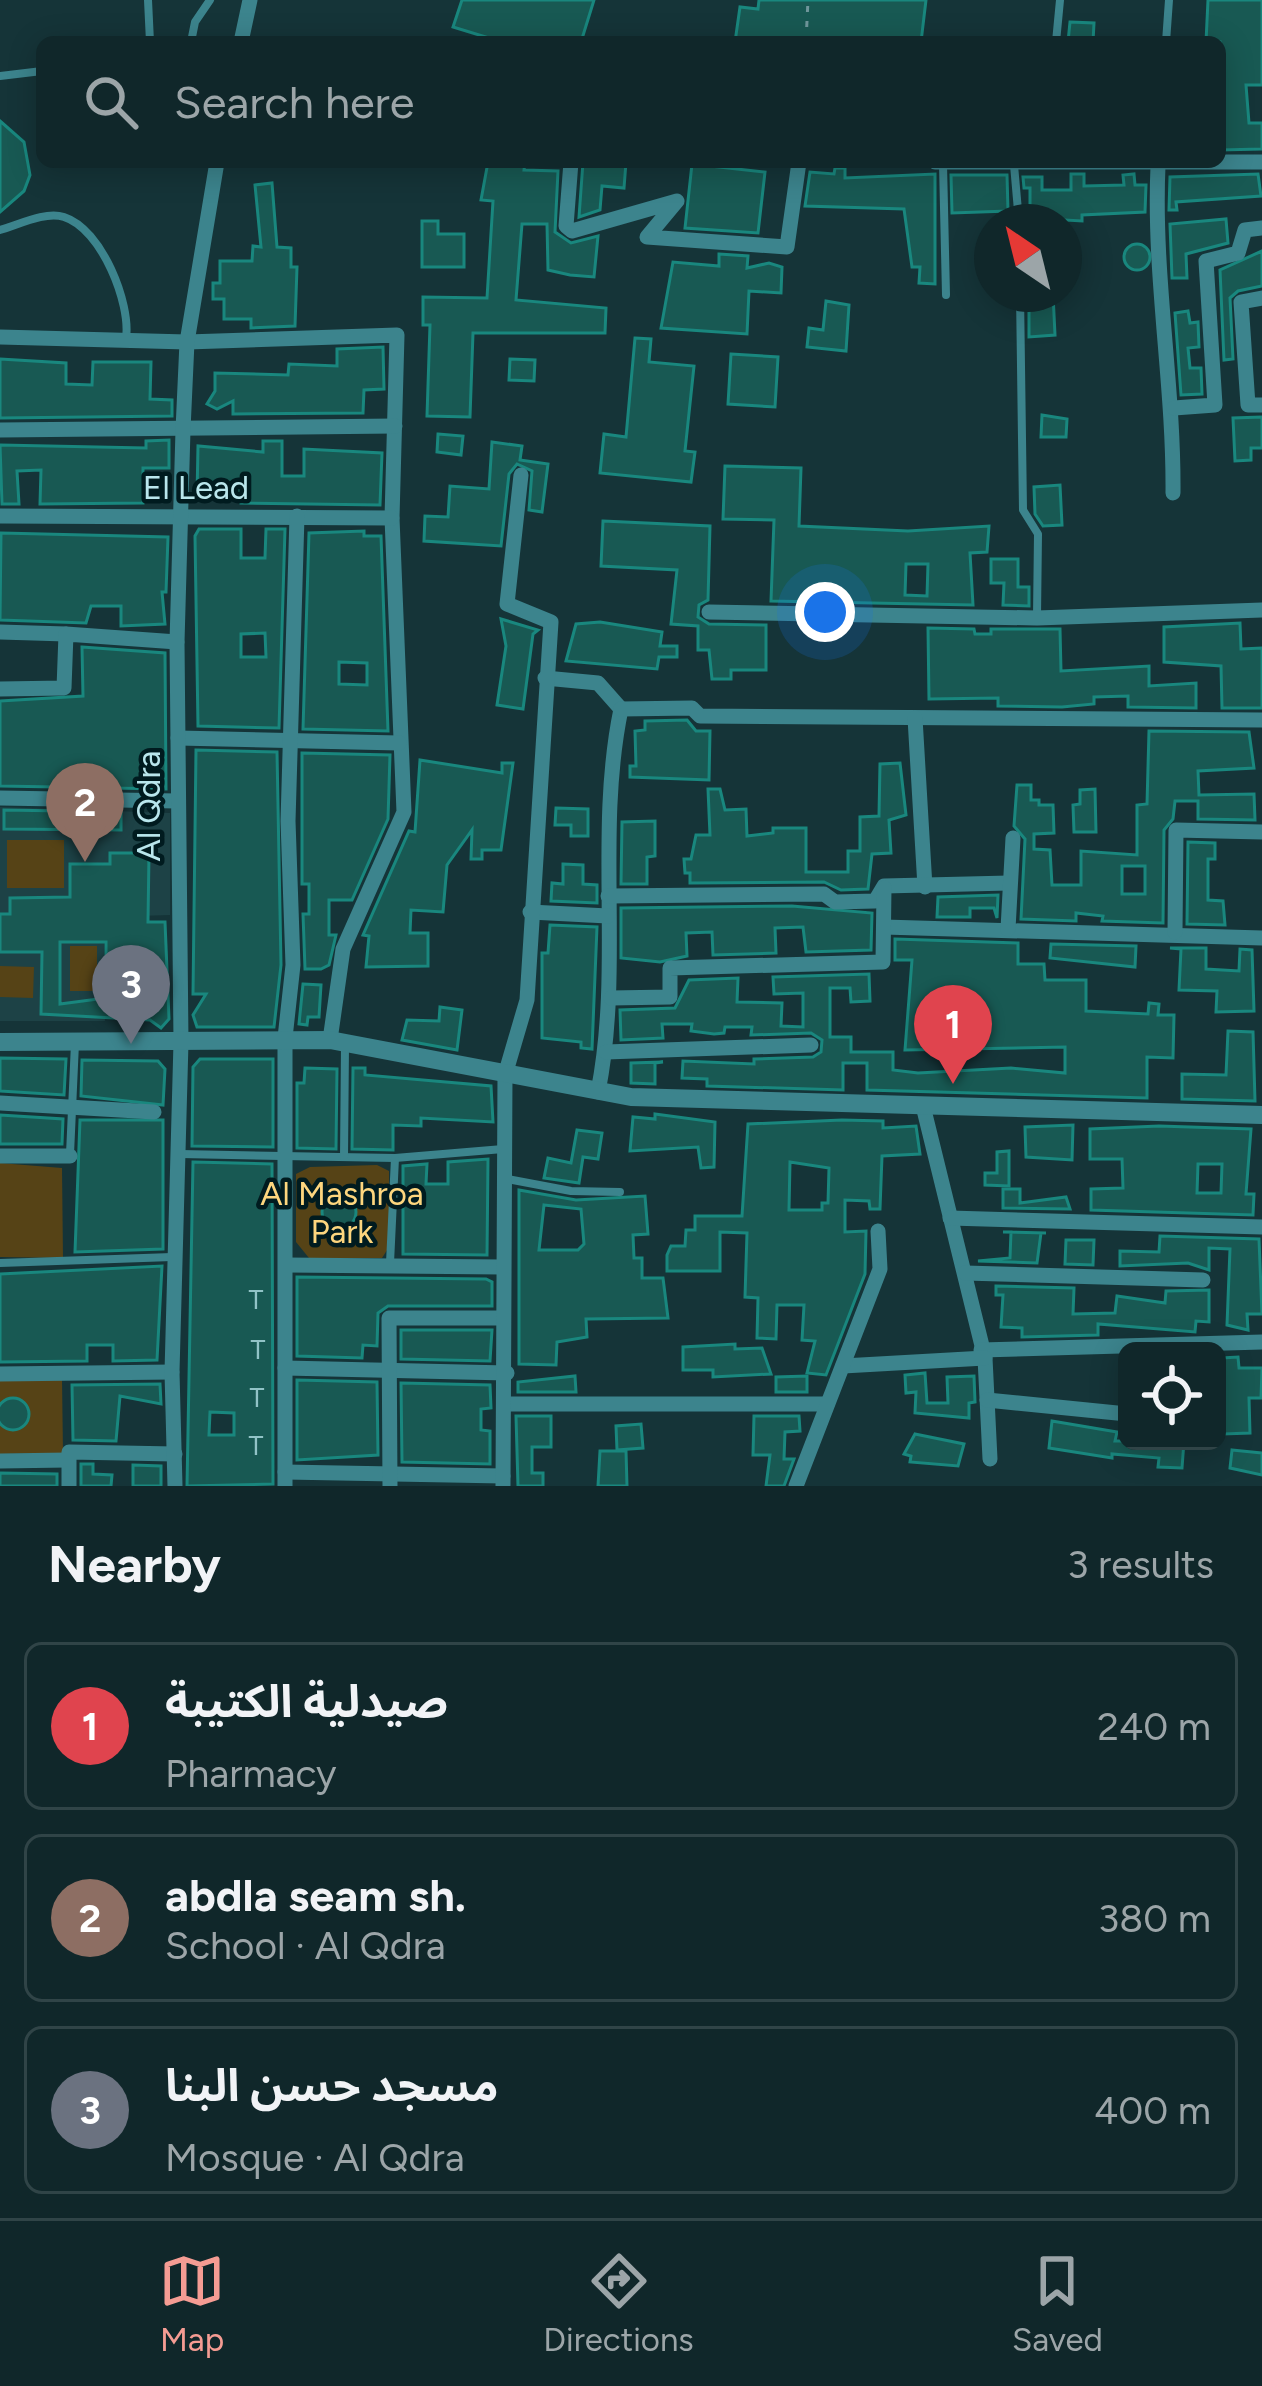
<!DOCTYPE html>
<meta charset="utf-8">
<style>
body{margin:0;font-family:Figtree,"Noto Sans Arabic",sans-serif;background:#192f32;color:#f1f3f6}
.controls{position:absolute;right:36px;bottom:36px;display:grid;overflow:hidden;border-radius:18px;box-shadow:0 6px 30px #0003}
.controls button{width:108px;height:108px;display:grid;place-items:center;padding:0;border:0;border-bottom:3px solid #304447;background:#10272a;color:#f1f3f6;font:60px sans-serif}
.compass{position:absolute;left:974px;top:204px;width:108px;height:108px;border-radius:50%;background:#10272a;box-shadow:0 6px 30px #0003;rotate:325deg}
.you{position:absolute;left:825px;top:612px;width:42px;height:42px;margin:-30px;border:9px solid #fff;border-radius:50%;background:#1a73e8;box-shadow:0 0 0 18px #1a73e833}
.badge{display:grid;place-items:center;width:78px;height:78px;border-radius:50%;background:#f59c93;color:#fff;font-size:39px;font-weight:700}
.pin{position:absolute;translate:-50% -99px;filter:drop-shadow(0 3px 6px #0008)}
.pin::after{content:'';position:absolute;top:63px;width:42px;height:36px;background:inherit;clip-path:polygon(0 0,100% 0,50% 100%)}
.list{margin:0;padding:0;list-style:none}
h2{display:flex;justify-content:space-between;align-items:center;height:156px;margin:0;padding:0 48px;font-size:51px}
h2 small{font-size:39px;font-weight:400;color:#9ca5a8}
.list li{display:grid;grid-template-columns:78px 1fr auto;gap:36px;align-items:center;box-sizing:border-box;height:168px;margin:0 24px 24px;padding:0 24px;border:3px solid #304447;border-radius:18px}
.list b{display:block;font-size:45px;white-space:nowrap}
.list p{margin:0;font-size:39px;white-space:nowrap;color:#9ca5a8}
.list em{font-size:39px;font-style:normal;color:#9ca5a8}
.icon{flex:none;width:66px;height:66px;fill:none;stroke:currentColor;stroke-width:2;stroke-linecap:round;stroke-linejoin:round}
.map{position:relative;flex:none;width:1262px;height:1486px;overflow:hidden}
.search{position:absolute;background:#10272a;box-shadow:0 6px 30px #0003;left:36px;right:36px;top:36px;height:132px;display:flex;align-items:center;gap:30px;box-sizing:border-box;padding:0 42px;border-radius:18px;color:#9ca5a8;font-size:45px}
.sheet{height:732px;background:#10272a}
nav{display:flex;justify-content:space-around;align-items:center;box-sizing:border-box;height:168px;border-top:3px solid #304447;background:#10272a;font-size:33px;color:#9ca5a8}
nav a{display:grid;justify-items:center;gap:6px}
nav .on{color:#f59c93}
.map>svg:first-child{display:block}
</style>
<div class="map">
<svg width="1262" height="1486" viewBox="0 0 1262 1486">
<rect width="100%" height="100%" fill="#153438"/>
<path fill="#1d4246" d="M0,807L170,813V915L104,917L105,1021H0Z"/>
<g fill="#564316">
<rect x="7" y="840" width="57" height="48"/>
<rect x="70" y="946" width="27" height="45"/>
<path d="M0,966L34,967L33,998L0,997Z"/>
<path d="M0,1163L62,1168L63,1258L0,1257Z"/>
<path d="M377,1165L389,1171V1247L382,1258H309L296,1242V1174L310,1167Z"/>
<path d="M0,1378H62L63,1453L0,1454Z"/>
</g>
<g fill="#185953" stroke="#19877e" stroke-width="3" fill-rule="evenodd">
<path d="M462,0H594L581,42H502L453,27Z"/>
<path d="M759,0H926L921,42H735L740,7L758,9Z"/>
<path d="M1208,0H1262V85H1246L1249,123H1262V149L1220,150V42H1206Z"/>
<path d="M1070,22L1094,23L1093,42H1068Z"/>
<path d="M0,121L24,142L30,175L24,191L0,212Z"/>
<path d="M488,162H525L524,170L558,171L555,232L571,243L598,236L594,277L570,275L548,270L547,224H522L516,300L606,308L605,333H473L470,417L427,416L430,325H423V297L487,298L493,201L481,200Z"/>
<path d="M583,162H626L624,188L602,186L600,210L579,217Z"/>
<path d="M692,164L765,172L758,233L685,228Z"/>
<path d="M835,168H845V178L935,174V284L919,283L920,267H912L904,209L805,206L810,172L834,174Z"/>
<path d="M1071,174H1084V186L1124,185L1123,175L1134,174L1135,185H1146L1145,212L1082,215V221L1030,218V188H1024L1023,177H1042V190H1071Z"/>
<path d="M1258,174L1261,196L1176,202L1177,210H1169L1170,177Z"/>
<path d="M951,175H1007L1008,211L952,213Z"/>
<path d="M272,183L277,247L291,248V267H297L295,326L251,328V319H224V299H213V283H220V261H252L253,246L261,247L255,185Z"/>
<path d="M1226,219L1228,243L1186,254L1187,278H1172L1170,224Z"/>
<path d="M422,221H438V234H464V267H422Z"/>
<circle cx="1137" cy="257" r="13"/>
<path d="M1262,251V286L1238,291L1230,298L1233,359L1224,360L1220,270Z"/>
<path d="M719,254L748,256L747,268L769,263L782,267L781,293L749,291L747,334L661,328L673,262L719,266Z"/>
<path d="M1029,294H1053L1055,335L1029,337Z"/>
<path d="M826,301L849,305L846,351L807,347L809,328L823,330Z"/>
<path d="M1188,311L1190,323L1198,322L1199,347L1188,348L1190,368H1201L1202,394L1181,395L1175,313Z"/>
<path d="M635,338L651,339L649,362L694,366L685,451L695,452L691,482L600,473L604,434L626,437Z"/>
<path d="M383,347L384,389L364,390L363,413L233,414V401L217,409L207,404L215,391V373L288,375L289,364L337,366V349Z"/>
<path d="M731,354L778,357L775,407L728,404Z"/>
<path d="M0,359L66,363V384L92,385L93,362H151L150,399L172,400V416L0,418Z"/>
<path d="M510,359L535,360L534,381L509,380Z"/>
<path d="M1042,415L1067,419L1066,437H1041Z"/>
<path d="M1262,417V448H1251V460L1235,461L1233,418Z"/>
<path d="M438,434L463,436L461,455L437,452Z"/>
<path d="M169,440V468H143V503L40,504L41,470L17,471L19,504H2L0,445L146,448V441Z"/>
<path d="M263,441H282V476H304V449L382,453L380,505L241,503V499L197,496L198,446L263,452Z"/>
<path d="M492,442L522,446L520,460L548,464L542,512L529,510L532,471L517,464L509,474L501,546L424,541L425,516L448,517L450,486L489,489Z"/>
<path d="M725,466L801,468L799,526L908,531L989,526L987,552L970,553L973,605L771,601L774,520L723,519ZM906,564H928L927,596L905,595Z"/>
<path d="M1060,485L1062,525L1043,526L1035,514L1034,487Z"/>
<path d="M603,521L710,526L708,600L699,605L698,617L709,624L766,625V670H731V679H712L709,650H698V626L671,624L677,570L601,566Z"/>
<path d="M241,529V558H265L266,529H285L279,728L198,726L195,536L199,529ZM265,633L266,657H241V634Z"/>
<path d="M364,531V536H381L388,731L303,729L309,533ZM339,662L367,663V685L339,684Z"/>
<path d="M1,533L168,537L166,592H162L165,624L121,626V606H91L86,623L0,620Z"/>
<path d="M991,559H1018V587H1029V606L1003,605L1004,583H991Z"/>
<path d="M501,619L538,630L533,634L523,709L497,705L506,646Z"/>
<path d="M600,622L662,632L660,646H677V657H659L657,669L566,661L576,624Z"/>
<path d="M1240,623L1241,649L1262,648V708H1222L1221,666L1164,662V627Z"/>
<path d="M928,628L974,629L975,634H991V629H1060L1061,671L1149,666V686L1196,683V708L1128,707V696L1094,697V704L1062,707L998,706V698L929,699Z"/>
<path d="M82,647L165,653L166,789L0,786V701L83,696Z"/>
<path d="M687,720L696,731H710L709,780L630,777V766H636L635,731L645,730V721Z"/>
<path d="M1149,731L1249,732L1254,768L1198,771L1199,795L1254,794L1255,820L1198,819V801H1175L1173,819L1164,830L1163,923L1102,921L1103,916L1076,913V921L1021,919L1025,839L1014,826L1017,785H1031V800H1039V805H1053L1054,833L1034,834V849L1050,850L1052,885H1081V851L1137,855V805L1147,804ZM1122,866H1145V894H1122Z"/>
<path d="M196,750L277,752L281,965L274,1027H197L193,1015L206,994H193Z"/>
<path d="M302,753L390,755L388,819L352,900H329V935H336L329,965L321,969H305L303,914H309V884H302Z"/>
<path d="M420,760L502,773V763H513L501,850H482V859H471L472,830L447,865L443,912L411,910L410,933H428V966L366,967L369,936L363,935L409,831L415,832Z"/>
<path d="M900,763L906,815L889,820L891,853L872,854L868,889L841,890L824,882L690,883V873H685L684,859H691L696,835H710L708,789H720L725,810L746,809L747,836L773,833V828H806V872H848V851H860V817L879,816L880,764Z"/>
<path d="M1095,789L1096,832H1074L1073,805L1080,804V790Z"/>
<path d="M556,808L588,809V836H571V825H555Z"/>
<path d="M4,810L121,812V830L4,829Z"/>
<path d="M655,821V856L647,857V884H621L622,822Z"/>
<path d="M1188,842L1215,843V859H1208V900L1223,901L1225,925L1187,924Z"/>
<path d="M110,853H149L148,922H165L169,1019L161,1028L150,1020L41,1014L42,952H0V914H10V898L70,897V864H110ZM60,942H106V998L60,1004Z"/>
<path d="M563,864L583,865V884L597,885V903L551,901L552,883L563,884Z"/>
<path d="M998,895L997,918L994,908H970V917H937L938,897Z"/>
<path d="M792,906L872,913L871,950L806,952L803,927L775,928L776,953L713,955L712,932L686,933L687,956L660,962L621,958V908Z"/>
<path d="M550,925L597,927L592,1049L581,1048V1042L542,1038V953H548Z"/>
<path d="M895,939L1018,943V964H1044L1045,980H1086V1011L1148,1014L1149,1003L1159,1004L1158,1015H1174L1173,1058L1147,1057V1098L867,1090V1063H843V1090L707,1086V1079L682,1078L683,1061L754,1064V1059L813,1057L821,1052L822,1040L811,1033L751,1035L752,1027H725L724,1033L714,1034L691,1031L692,1024H662L663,1038L621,1040L620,1010L675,1008L689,980L738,978L737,1002L782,1003L781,1026L803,1027V993L774,994L773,977L869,974L870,1001L851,1002L850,988H830V1037H851V1052H893V1070L918,1073L1011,1068L1065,1073V1047L905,1050L912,960H895Z"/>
<path d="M1051,944L1136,946L1135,967L1050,958Z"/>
<path d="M1170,948H1206V969L1239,971L1240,949L1252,950L1254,1011L1216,1012L1217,991L1179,990L1181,949Z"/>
<path d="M303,984L321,985L319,1017H308L307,1025L299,1024Z"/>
<path d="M440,1007L462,1010L457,1050L402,1040L407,1020L439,1021Z"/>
<path d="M1228,1031L1253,1032L1255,1101L1182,1099V1074L1226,1075Z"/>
<path d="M0,1058L66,1059L64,1095L0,1091Z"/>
<path d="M200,1059H273V1147L192,1146L193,1067Z"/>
<path d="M82,1060L158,1061L165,1069L163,1105L81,1096Z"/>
<path d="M663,1062L655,1063V1084L631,1083V1063Z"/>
<path d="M305,1068L337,1069L336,1149L297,1148V1083H304Z"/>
<path d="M353,1068H365V1075L491,1086L493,1122L421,1118V1126L393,1125V1150L352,1149Z"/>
<path d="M655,1114L715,1122L714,1167L701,1168L698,1147L630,1151L633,1117L655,1119Z"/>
<path d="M0,1115L63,1119L62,1144H0Z"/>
<path d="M80,1120H163V1249L75,1252Z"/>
<path d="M842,1120L883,1121V1128L916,1126L920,1154L882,1156L880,1209H870L869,1201L845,1200V1232L866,1231L865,1274L826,1375L807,1373L815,1341L802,1340L804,1305H777L776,1339L757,1338L758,1298L745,1297L747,1233L720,1232V1271H667V1255L671,1246H685L686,1230H695V1216H742L748,1124ZM790,1162L829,1168L828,1203H822V1210H789Z"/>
<path d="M1073,1125L1072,1160L1026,1157L1025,1127Z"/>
<path d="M1159,1126L1251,1129L1246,1194H1254L1253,1215L1091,1210V1189L1123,1188L1122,1159H1090V1129ZM1198,1164H1222L1221,1193H1197Z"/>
<path d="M577,1130L602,1133L598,1159L583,1157L579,1183L544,1178L548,1158L571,1163Z"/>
<path d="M1009,1151V1186L985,1185V1173H997V1152Z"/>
<path d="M488,1159L487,1255L403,1254V1166L427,1164L426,1184H448V1162Z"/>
<path d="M193,1162L272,1164L273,1484L187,1486ZM210,1412L234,1413V1435H209Z"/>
<path d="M1003,1189H1020V1203L1066,1197L1070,1209L1003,1208Z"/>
<path d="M519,1190L576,1200L645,1196L648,1234L633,1235L634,1258H642V1278H663L668,1318L586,1319L587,1337L557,1342L556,1365L519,1364ZM544,1205L581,1209L584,1244L578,1250H539Z"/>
<circle cx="339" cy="1212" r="17"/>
<path d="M1003,1232L1046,1233H1041L1037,1263L978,1261L1010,1258L1011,1232Z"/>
<path d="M1160,1236L1259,1239L1262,1314H1247L1248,1330L1227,1325L1230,1249L1209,1248V1270L1188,1263L1120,1266V1251L1159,1252Z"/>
<path d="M1066,1240H1094L1093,1265L1065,1264Z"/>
<path d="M162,1266L157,1360L113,1361V1345H87V1361L0,1362V1274Z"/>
<path d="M297,1277L486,1279L492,1282V1306H388L378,1313L377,1346L363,1345L362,1358L297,1356Z"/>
<path d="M996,1286L1074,1288L1073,1314L1115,1313L1117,1296L1165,1303L1166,1291L1209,1290V1322L1196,1321L1195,1332L1098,1324V1335L1022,1337V1328L1001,1327L1003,1295H996Z"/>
<path d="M401,1330H492L490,1361L401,1359Z"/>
<path d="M735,1344V1349L762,1348L771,1374L713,1377V1370H683V1347Z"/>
<path d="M1238,1357L1239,1368H1262L1261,1398H1249L1250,1433L1223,1434L1217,1378H1223L1222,1358Z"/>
<path d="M925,1373L927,1403H948L947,1377L974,1376L975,1402L969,1403V1418L915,1413L916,1392L906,1393L905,1375Z"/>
<path d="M575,1376L576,1392H518V1382Z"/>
<path d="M807,1376V1392H776V1377Z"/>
<path d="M297,1380L377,1382L378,1455L297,1460Z"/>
<path d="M401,1383L490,1385L491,1408L481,1409V1430L490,1431V1464L402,1462Z"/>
<path d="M160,1384L161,1404L120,1396L116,1441L73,1440L72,1385Z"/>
<circle cx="13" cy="1414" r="16"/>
<path d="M516,1416H551V1447H532V1473H543V1486H518Z"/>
<path d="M754,1416H799L800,1431L785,1432L784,1459H794L784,1486H766L770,1455H753Z"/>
<path d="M1052,1421L1117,1432L1115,1441H1184L1182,1468L1158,1467L1159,1458L1112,1454V1458L1049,1448Z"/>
<path d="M641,1424L643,1448L617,1450L616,1426Z"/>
<path d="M915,1434L964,1444L958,1466L910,1462L911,1456L904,1454Z"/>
<path d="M1232,1450L1262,1453V1475L1230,1468Z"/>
<path d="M600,1451H626L627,1486H598Z"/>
<path d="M81,1464H93V1474L112,1475L111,1486H81Z"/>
<path d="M133,1465L161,1466V1486H133Z"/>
<path d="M0,1473L57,1474V1486H0Z"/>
</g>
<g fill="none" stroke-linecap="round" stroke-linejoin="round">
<path stroke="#6f969b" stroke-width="3" stroke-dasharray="6 9" stroke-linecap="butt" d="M806,42L808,0"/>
<g stroke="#3c848d" stroke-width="8">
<path d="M148,0L150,42"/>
<path d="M191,42L195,22L210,0"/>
<path d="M1056,42L1060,0"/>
<path d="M1166,42L1169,0"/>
<path d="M0,76L42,71"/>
<path d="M943,164L946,295"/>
<path d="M1014,165L1019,222"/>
<path d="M0,230C18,225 45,211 64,217C102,229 131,304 126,338"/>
<path d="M1020,294L1023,510L1038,534L1037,616"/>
<path d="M70,1154L75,1043"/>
<path d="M180,1154L395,1158L503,1149"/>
<path d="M344,1157L345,1045"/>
<path d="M507,1179L571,1191L620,1192"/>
<path d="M0,1263L172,1257"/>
<path d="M390,1263L395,1158"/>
</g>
<g stroke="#3c848d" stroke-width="15">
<path d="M241,42L250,0"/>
<path d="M571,162L566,226L572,231L677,201L647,237L787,247L799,162"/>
<path d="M935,162H1262"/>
<path d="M1158,166C1153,275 1174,384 1173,493"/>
<path d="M1262,298L1241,302L1248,405H1262"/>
<path d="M0,337L187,342L397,335L392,518L404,812L343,949L330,1040"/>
<path d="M1174,408L1215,405L1206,261L1238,253L1245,230L1262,228"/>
<path d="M0,430L395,426"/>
<path d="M0,516L392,518"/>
<path d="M709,612L1037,618L1262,610"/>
<path d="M0,632L66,634"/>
<path d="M545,678L598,683L621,709C595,835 623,965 598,1092"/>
<path d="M0,689L64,688L66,634L177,642"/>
<path d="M621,709L692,708L700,716L1262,720"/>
<path d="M915,718L925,887"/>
<path d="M178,738L399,743"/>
<path d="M0,798L177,801"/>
<path d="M608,896L824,894L835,902L875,901L884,886L1009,883"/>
<path d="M530,912L608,916"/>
<path d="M884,927L1262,938"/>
<path d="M1008,929L1013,838"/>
<path d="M1175,932L1176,830L1262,832"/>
<path d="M611,998L670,997V968L883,962L884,888"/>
<path d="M606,1052L811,1045"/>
<path d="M0,1103L154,1112"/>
<path d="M924,1110L985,1358L990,1459"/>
<path d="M0,1156H70"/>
<path d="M950,1218L1262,1227"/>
<path d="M287,1265L502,1267"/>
<path d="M965,1273L1203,1280"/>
<path d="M981,1350L1262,1342"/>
<path d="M843,1366L985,1358"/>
<path d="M285,1368L507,1373"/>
<path d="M0,1374L172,1372"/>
<path d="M987,1400L1127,1414"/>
<path d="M504,1404H826"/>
<path d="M0,1461L68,1460"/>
<path d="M285,1472L503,1476"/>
<path d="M69,1486V1452L175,1454"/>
<path d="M175,1486L172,1372L181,1042L177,642L183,430L187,342L217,162"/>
<path d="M285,1486V1038L293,965L288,821L297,516"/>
<path d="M390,1486L389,1318H503"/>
<path d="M503,1486L505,1075L527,1000L551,622L507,604L521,475"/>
<path d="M796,1486L880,1269L878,1231"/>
</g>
<path stroke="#3c848d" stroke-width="18" d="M0,1042L330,1040L631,1097L1262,1115"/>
</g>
<g text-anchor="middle" stroke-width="9" stroke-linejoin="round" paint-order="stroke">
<g font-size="27" fill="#91c3c6">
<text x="256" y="1309">T</text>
<text x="258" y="1359">T</text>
<text x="257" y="1407">T</text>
<text x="256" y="1455">T</text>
</g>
<g font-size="33" fill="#b9e6ec" stroke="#001b1f">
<text x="196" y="499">El Lead</text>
<text transform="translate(148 806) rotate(-90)" y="12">Al Qdra</text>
</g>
<g font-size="33" fill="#fdd67e" stroke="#001b1f">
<text x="342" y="1205">Al Mashroa<tspan x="342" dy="38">Park</tspan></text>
</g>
</g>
</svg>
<div class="controls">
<button><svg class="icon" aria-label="locate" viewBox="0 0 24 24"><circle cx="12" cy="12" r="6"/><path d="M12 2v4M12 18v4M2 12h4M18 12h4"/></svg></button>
</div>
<svg class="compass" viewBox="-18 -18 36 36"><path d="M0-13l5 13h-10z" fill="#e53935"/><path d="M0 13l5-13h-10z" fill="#9ca5a8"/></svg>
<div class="you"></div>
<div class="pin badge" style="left:953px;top:1084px;background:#e0444e">1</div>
<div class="pin badge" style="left:85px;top:862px;background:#8d6e63">2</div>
<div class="pin badge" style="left:131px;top:1044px;background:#6b7280">3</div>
<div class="search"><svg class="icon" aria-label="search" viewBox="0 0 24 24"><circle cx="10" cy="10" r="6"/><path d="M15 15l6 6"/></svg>Search here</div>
</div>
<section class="sheet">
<h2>Nearby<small>3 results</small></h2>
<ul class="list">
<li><span class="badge" style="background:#e0444e">1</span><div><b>صيدلية الكتيبة</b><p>Pharmacy</p></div><em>240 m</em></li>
<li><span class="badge" style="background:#8d6e63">2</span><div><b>abdla seam sh.</b><p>School · Al Qdra</p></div><em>380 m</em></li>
<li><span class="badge" style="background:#6b7280">3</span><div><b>مسجد حسن البنا</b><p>Mosque · Al Qdra</p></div><em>400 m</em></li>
</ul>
</section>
<nav>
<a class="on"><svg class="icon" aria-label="map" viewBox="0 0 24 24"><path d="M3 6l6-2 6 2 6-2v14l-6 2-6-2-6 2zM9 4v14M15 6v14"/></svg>Map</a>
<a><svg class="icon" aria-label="directions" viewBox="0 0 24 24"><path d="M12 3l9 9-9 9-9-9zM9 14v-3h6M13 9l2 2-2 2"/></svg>Directions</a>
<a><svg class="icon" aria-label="saved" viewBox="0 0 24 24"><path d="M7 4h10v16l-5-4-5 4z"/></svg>Saved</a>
</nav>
